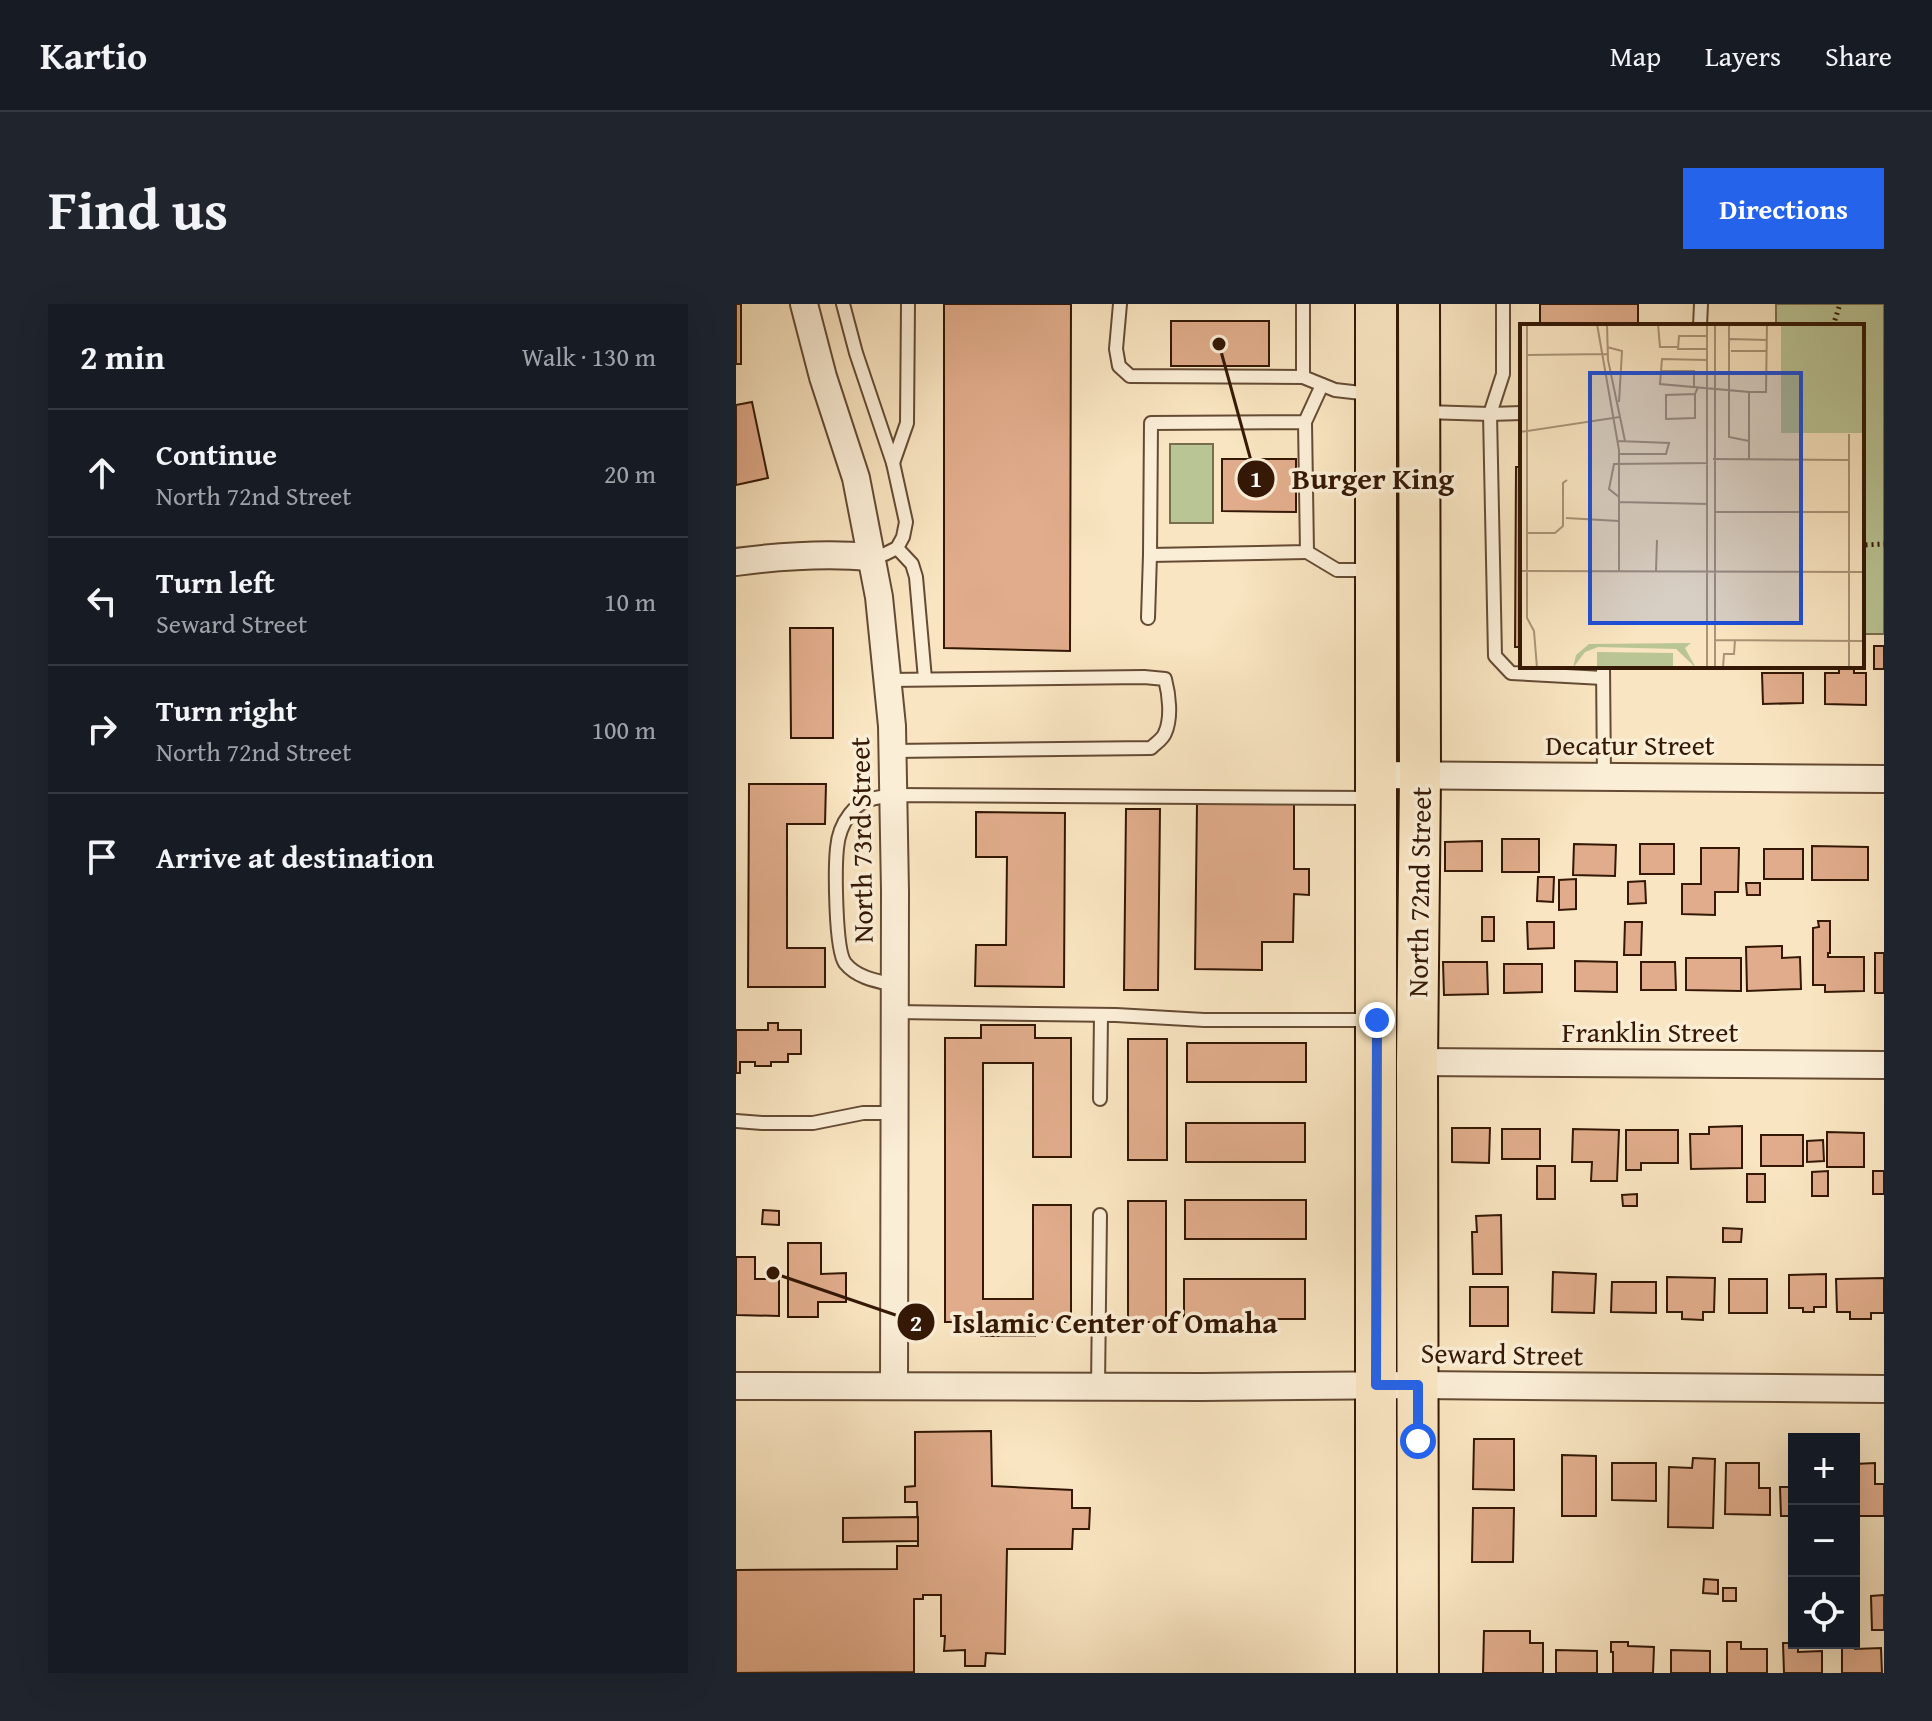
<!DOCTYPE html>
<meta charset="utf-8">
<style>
body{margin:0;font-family:"Gentium Book Plus",serif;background:#20242c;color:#f1f3f6}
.controls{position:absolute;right:24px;bottom:24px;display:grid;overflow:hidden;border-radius:0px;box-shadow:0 8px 32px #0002}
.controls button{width:72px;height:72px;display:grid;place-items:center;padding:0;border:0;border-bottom:2px solid #363941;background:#171b24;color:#f1f3f6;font:40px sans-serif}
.stop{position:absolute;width:24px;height:24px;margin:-18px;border:6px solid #2563eb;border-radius:50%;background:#fff}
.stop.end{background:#2563eb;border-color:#fff;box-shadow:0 2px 8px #0008}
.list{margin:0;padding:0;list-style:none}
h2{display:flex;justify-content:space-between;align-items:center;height:104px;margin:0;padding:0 32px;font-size:34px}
h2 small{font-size:26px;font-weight:400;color:#9ea1a6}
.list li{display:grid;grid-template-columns:52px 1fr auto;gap:24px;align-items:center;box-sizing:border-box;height:128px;padding:0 32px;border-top:2px solid #363941}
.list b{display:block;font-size:30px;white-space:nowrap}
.list p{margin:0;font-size:26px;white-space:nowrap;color:#9ea1a6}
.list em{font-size:26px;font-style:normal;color:#9ea1a6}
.icon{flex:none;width:44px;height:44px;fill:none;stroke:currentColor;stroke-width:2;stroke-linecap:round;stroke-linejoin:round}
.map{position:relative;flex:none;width:1148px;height:1369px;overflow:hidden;border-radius:0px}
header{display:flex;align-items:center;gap:48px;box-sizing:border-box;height:112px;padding:0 40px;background:#171b24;border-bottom:2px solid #363941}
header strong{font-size:38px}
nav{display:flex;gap:44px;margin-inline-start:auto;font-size:28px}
.intro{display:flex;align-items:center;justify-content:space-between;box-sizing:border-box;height:192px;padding:0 48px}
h1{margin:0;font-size:56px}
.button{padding:20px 36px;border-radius:0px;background:#2563eb;color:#fff;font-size:28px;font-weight:700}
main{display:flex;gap:48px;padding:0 48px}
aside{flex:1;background:#171b24;border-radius:0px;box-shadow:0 8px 32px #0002}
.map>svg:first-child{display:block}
</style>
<header>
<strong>Kartio</strong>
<nav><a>Map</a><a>Layers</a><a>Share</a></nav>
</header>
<div class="intro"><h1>Find us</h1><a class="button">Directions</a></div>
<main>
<aside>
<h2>2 min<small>Walk · 130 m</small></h2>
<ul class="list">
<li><svg class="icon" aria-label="ahead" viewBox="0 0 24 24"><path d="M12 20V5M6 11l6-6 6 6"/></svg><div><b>Continue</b><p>North 72nd Street</p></div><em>20 m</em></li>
<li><svg class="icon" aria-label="left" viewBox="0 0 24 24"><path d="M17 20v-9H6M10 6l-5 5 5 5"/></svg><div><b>Turn left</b><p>Seward Street</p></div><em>10 m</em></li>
<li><svg class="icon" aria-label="right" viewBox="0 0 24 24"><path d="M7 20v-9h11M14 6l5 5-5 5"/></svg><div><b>Turn right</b><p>North 72nd Street</p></div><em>100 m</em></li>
<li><svg class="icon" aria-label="arrive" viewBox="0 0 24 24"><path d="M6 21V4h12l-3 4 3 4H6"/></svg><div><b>Arrive at destination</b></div></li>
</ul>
</aside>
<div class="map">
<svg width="1148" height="1369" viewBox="0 0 1148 1369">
<rect width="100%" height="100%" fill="#f9e5c1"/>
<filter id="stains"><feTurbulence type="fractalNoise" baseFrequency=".0025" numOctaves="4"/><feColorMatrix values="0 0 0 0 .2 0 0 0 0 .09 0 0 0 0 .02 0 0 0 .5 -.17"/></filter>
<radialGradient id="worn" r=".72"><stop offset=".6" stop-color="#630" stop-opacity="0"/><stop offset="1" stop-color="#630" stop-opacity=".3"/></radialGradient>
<g fill="#bac596" stroke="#776e4e" stroke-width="2">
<path d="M1040,0H1148V330H1126V22H1040Z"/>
<rect x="434" y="140" width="43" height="79"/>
</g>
<g fill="#e0ac8b" stroke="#341805" stroke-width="2">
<rect x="0" y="0" width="5" height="60"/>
<path d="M208,0H335L334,347L208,344Z"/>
<rect x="804" y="0" width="98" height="22"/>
<rect x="435" y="17" width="98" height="45"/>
<path d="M16,98L32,174L0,181V101Z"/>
<path d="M486,155H560V208L486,207Z"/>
<path d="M780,163H786V343H779Z"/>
<path d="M54,324H97V434H55Z"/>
<rect x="1138" y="342" width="10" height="23"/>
<path d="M1103,364H1118V369H1130V401L1089,400V369H1103Z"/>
<path d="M1026,369H1067V399L1027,400Z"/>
<path d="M13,480H90L89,520H51V644H89V683H12Z"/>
<path d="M461,499L558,500V565H573V591L558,590L557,638H526V666L459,665Z"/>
<path d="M390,505H424L422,686H388Z"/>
<path d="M240,508L329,509L328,683L239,682L240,641H270L271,553H240Z"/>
<rect x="766" y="535" width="37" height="33"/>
<path d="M746,537V567H709V538Z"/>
<path d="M838,540L880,541L879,572L837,571Z"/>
<rect x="904" y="540" width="34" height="30"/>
<path d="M1076,542L1132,543V576H1076Z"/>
<path d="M965,544H1003L1002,588H979V611L946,610V580H965Z"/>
<rect x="1028" y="545" width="39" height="30"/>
<path d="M802,573H818L817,598L801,597Z"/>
<path d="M840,575V605L823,606V576Z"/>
<path d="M909,577L910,599L892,600V578Z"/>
<path d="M1010,579H1024V591H1011Z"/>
<rect x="746" y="613" width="12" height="24"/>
<path d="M1082,617H1094V649H1092V653H1128V687L1089,688V681H1077V624L1083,623Z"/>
<path d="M791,618H818V644L792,645Z"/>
<path d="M889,618H906L905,651H888Z"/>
<path d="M1046,642V654L1064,653L1065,685L1011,687L1010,643Z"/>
<rect x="1139" y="649" width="9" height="40"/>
<path d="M950,654H1005V687L950,686Z"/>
<path d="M839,657L881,658V688L839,687Z"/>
<path d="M707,658H751L752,690L708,691Z"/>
<path d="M905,658H939L940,686H905Z"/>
<path d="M768,660H806V688L768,689Z"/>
<path d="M32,719H42V726H65V750H52V758H35V762H19V758H4V769H0V726H32Z"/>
<path d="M245,721H299V734H335V853H297V759H247V995H297V901H335V1018H299V1032H245V1018H209V734H245Z"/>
<rect x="392" y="735" width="39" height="121"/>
<rect x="451" y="739" width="119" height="39"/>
<rect x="450" y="819" width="119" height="39"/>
<path d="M1006,822V864L955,865L954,830H973V823Z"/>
<path d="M716,824H754L753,859L716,858Z"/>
<rect x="766" y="825" width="38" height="30"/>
<path d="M837,825L883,826L881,877H855L856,858H836Z"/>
<path d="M890,826H942V859H905V866H890Z"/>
<path d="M1091,828L1128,829V863H1091Z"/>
<rect x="1025" y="831" width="42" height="31"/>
<path d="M1087,836L1088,857L1071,858V837Z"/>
<rect x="801" y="862" width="18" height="33"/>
<path d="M1092,867V892H1076V868Z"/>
<rect x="1137" y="867" width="11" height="23"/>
<rect x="1011" y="870" width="18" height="28"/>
<path d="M901,890V902H887L886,891Z"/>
<rect x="449" y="896" width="121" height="39"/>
<rect x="392" y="897" width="38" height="121"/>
<path d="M27,906L43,907V921L26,920Z"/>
<path d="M765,911L766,970H737L736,928H741L740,912Z"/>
<path d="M987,924L1006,925L1005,938H987Z"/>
<path d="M52,939H85V970L110,969V998H82V1013H52Z"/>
<path d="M0,953H19V975H43V1012L0,1011Z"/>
<path d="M817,968L860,970L858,1009L816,1008Z"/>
<path d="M1090,970V1003H1078V1008H1067V1004H1053V971Z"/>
<path d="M931,973L979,974L978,1008H967V1016L946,1015V1008H931Z"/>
<path d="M1148,974V1009H1135V1015H1114V1008H1101L1100,975Z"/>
<rect x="448" y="975" width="121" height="40"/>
<rect x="993" y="975" width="38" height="34"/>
<path d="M876,978H920V1009L875,1008Z"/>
<rect x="734" y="983" width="38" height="39"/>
<path d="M255,1127L256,1182L336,1186V1204H354L353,1225H337L336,1245H271L269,1350L250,1349L249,1362H229V1346L208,1347L209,1332H205V1291H187V1295H178V1368L0,1369V1266L161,1265V1242H182L181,1198H169V1183L179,1182V1128Z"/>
<path d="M738,1135H778V1186L737,1185Z"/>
<path d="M826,1151L860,1152V1212H826Z"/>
<path d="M957,1154L979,1155L977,1224L932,1223L933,1163L956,1164Z"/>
<path d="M876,1159H920V1197L876,1196Z"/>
<path d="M990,1159H1023V1184H1034V1211L989,1210Z"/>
<path d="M1054,1159H1058V1212H1045L1044,1183H1054Z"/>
<path d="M1139,1159V1180H1148V1212H1118V1160Z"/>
<path d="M737,1204H778L777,1258H736Z"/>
<path d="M182,1213V1237L107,1238V1214Z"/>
<path d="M968,1275L982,1276V1290L967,1289Z"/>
<rect x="987" y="1284" width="13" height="13"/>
<path d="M1148,1291V1326H1136L1135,1292Z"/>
<path d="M748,1327H794V1339H807V1369H747Z"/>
<path d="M875,1338H892V1342L918,1343L917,1369H877V1348H875Z"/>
<path d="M991,1338H1005V1345H1031V1369H991Z"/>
<path d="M1118,1338L1119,1345L1145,1344L1146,1369H1106V1339H1118Z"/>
<path d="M1047,1339H1062V1348L1086,1347V1369H1048Z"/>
<path d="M820,1346L861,1347V1369H820Z"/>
<path d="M935,1346L974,1347V1369H935Z"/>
</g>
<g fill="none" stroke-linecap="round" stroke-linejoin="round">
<g stroke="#654b34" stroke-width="16">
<g id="lane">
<path d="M107,0L120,49L157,159L170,218L167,233L161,244L149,250L135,253"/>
<path d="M384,0L380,45L383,62L394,72L567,73L599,86L634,90"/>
<path d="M567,0V73"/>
<path d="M767,0V70L754,110L759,352L775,369L867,374"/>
<path d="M964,22L965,0"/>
<path d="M689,108L754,110L786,109"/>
<path d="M569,118L571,248L414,251L415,119L569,118L586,81"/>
<path d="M157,159L171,119L172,0"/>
<path d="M161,244L176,260L180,273L189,375"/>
<path d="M571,248L601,266H637"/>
<path d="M412,314L414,251"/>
<path d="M867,362L868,473"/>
<path d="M152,376L408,373L429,375C433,390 436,414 429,429C427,435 420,439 415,444L157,447"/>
<path d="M159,681C141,677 121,674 109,659C99,645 99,564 101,544C102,532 107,519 114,510C126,494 139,494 157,491L633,494"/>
<path d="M159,708L380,711L468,716H635"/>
<path d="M364,795L365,711"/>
<path d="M0,817L26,819H77L127,809H159"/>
<path d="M362,1083L364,911"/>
</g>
</g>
<g stroke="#654b34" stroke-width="30">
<g id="street">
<path d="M68,0L87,73L120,174L143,293L156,422L159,587L158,1082"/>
<path d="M0,258C45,252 90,249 135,253"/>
<path d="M640,471L1148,475"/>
<path d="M681,758L1148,761"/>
<path d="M0,1082L466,1083L682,1081L1148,1085"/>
</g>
</g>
<g stroke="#341805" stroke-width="44">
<g id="primary">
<path d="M640,1369V0"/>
<path d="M682,1369L681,758L684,472L683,0"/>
</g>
</g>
<g stroke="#341805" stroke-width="5" stroke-dasharray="2 4" stroke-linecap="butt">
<path d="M1097,22L1104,0"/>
<path d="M1126,237L1128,241L1148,240"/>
</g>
<use href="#lane" stroke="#fbeed7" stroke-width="12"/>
<use href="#street" stroke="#fbeed7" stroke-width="26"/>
<use href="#primary" stroke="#f9e5c1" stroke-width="40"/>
</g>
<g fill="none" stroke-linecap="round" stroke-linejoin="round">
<path stroke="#2563eb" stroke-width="10" d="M641,716L640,1081H682V1137"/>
</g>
<g text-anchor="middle" stroke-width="7" stroke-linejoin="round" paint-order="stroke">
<g font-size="28" fill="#341805" stroke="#fbeed7">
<text x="894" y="451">Decatur Street</text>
<text transform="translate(125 536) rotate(-91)" y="10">North 73rd Street</text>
<text transform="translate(683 588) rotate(-89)" y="10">North 72nd Street</text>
<text x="914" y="738">Franklin Street</text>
<text transform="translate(766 1050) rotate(1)" y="10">Seward Street</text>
</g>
</g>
<g transform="translate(784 20)">
<rect width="344" height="344" fill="#f9e5c1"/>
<path d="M261,0H344V109H261ZM171,319L165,324L176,344L156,325L78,323L65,328L53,344L56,331L69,320ZM77,328L153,329V344H77Z" fill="#bac596"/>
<path fill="none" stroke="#aa9376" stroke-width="2" d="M7,0V294L14,307L17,344M77,0L99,126V247M138,0L140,23H158M209,0V113L229,117M187,12H159L158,25H187M210,15L247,16M87,23L102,27L99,78M211,27H247M7,31L87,30M187,36L142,35L140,60L229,68V135M141,47H174V62M229,68H246L247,0M175,70V94L146,95V71L175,70L178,63M100,93L105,117M0,108L100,93L88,36L87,0M329,110V344M98,117L149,119L146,130H99M193,135L329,136M99,173L89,165L94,140L188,139M99,178L188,180M195,188H329M46,194L99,197M7,209H35L43,202V159L47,156M0,247L344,248M136,247L137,216M195,316L344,317M187,344V0M195,344V0M203,344L204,330H214L215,316"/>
<path fill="#1d4ed8" fill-opacity="0.15" stroke="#1d4ed8" stroke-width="4" d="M70,49H281V299H70Z"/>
<rect width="344" height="344" fill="none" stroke="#341805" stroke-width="4"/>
</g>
<path fill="none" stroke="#341805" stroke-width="3" d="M483 40L520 175M37 969L180 1018"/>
<g fill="#341805" stroke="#fbeed7" stroke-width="3">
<circle cx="483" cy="40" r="8"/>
<circle cx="37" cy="969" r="8"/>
<circle cx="520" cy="175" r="20"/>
<circle cx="180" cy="1018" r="20"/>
</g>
<g font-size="24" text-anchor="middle" font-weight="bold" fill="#fff">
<text x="520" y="183">1</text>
<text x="180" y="1027">2</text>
</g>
<g font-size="30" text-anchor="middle" font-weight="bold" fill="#341805" stroke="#fbeed7" stroke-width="7" stroke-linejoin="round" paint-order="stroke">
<text x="637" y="185">Burger King</text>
<text x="379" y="1029">Islamic Center of Omaha</text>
</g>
<rect width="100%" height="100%" filter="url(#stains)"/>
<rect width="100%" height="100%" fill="url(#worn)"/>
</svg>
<div class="controls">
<button>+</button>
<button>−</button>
<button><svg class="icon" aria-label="locate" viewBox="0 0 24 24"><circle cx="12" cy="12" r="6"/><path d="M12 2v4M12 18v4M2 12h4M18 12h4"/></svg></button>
</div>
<div class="stop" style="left:682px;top:1137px"></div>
<div class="stop end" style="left:641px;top:716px"></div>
</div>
</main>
